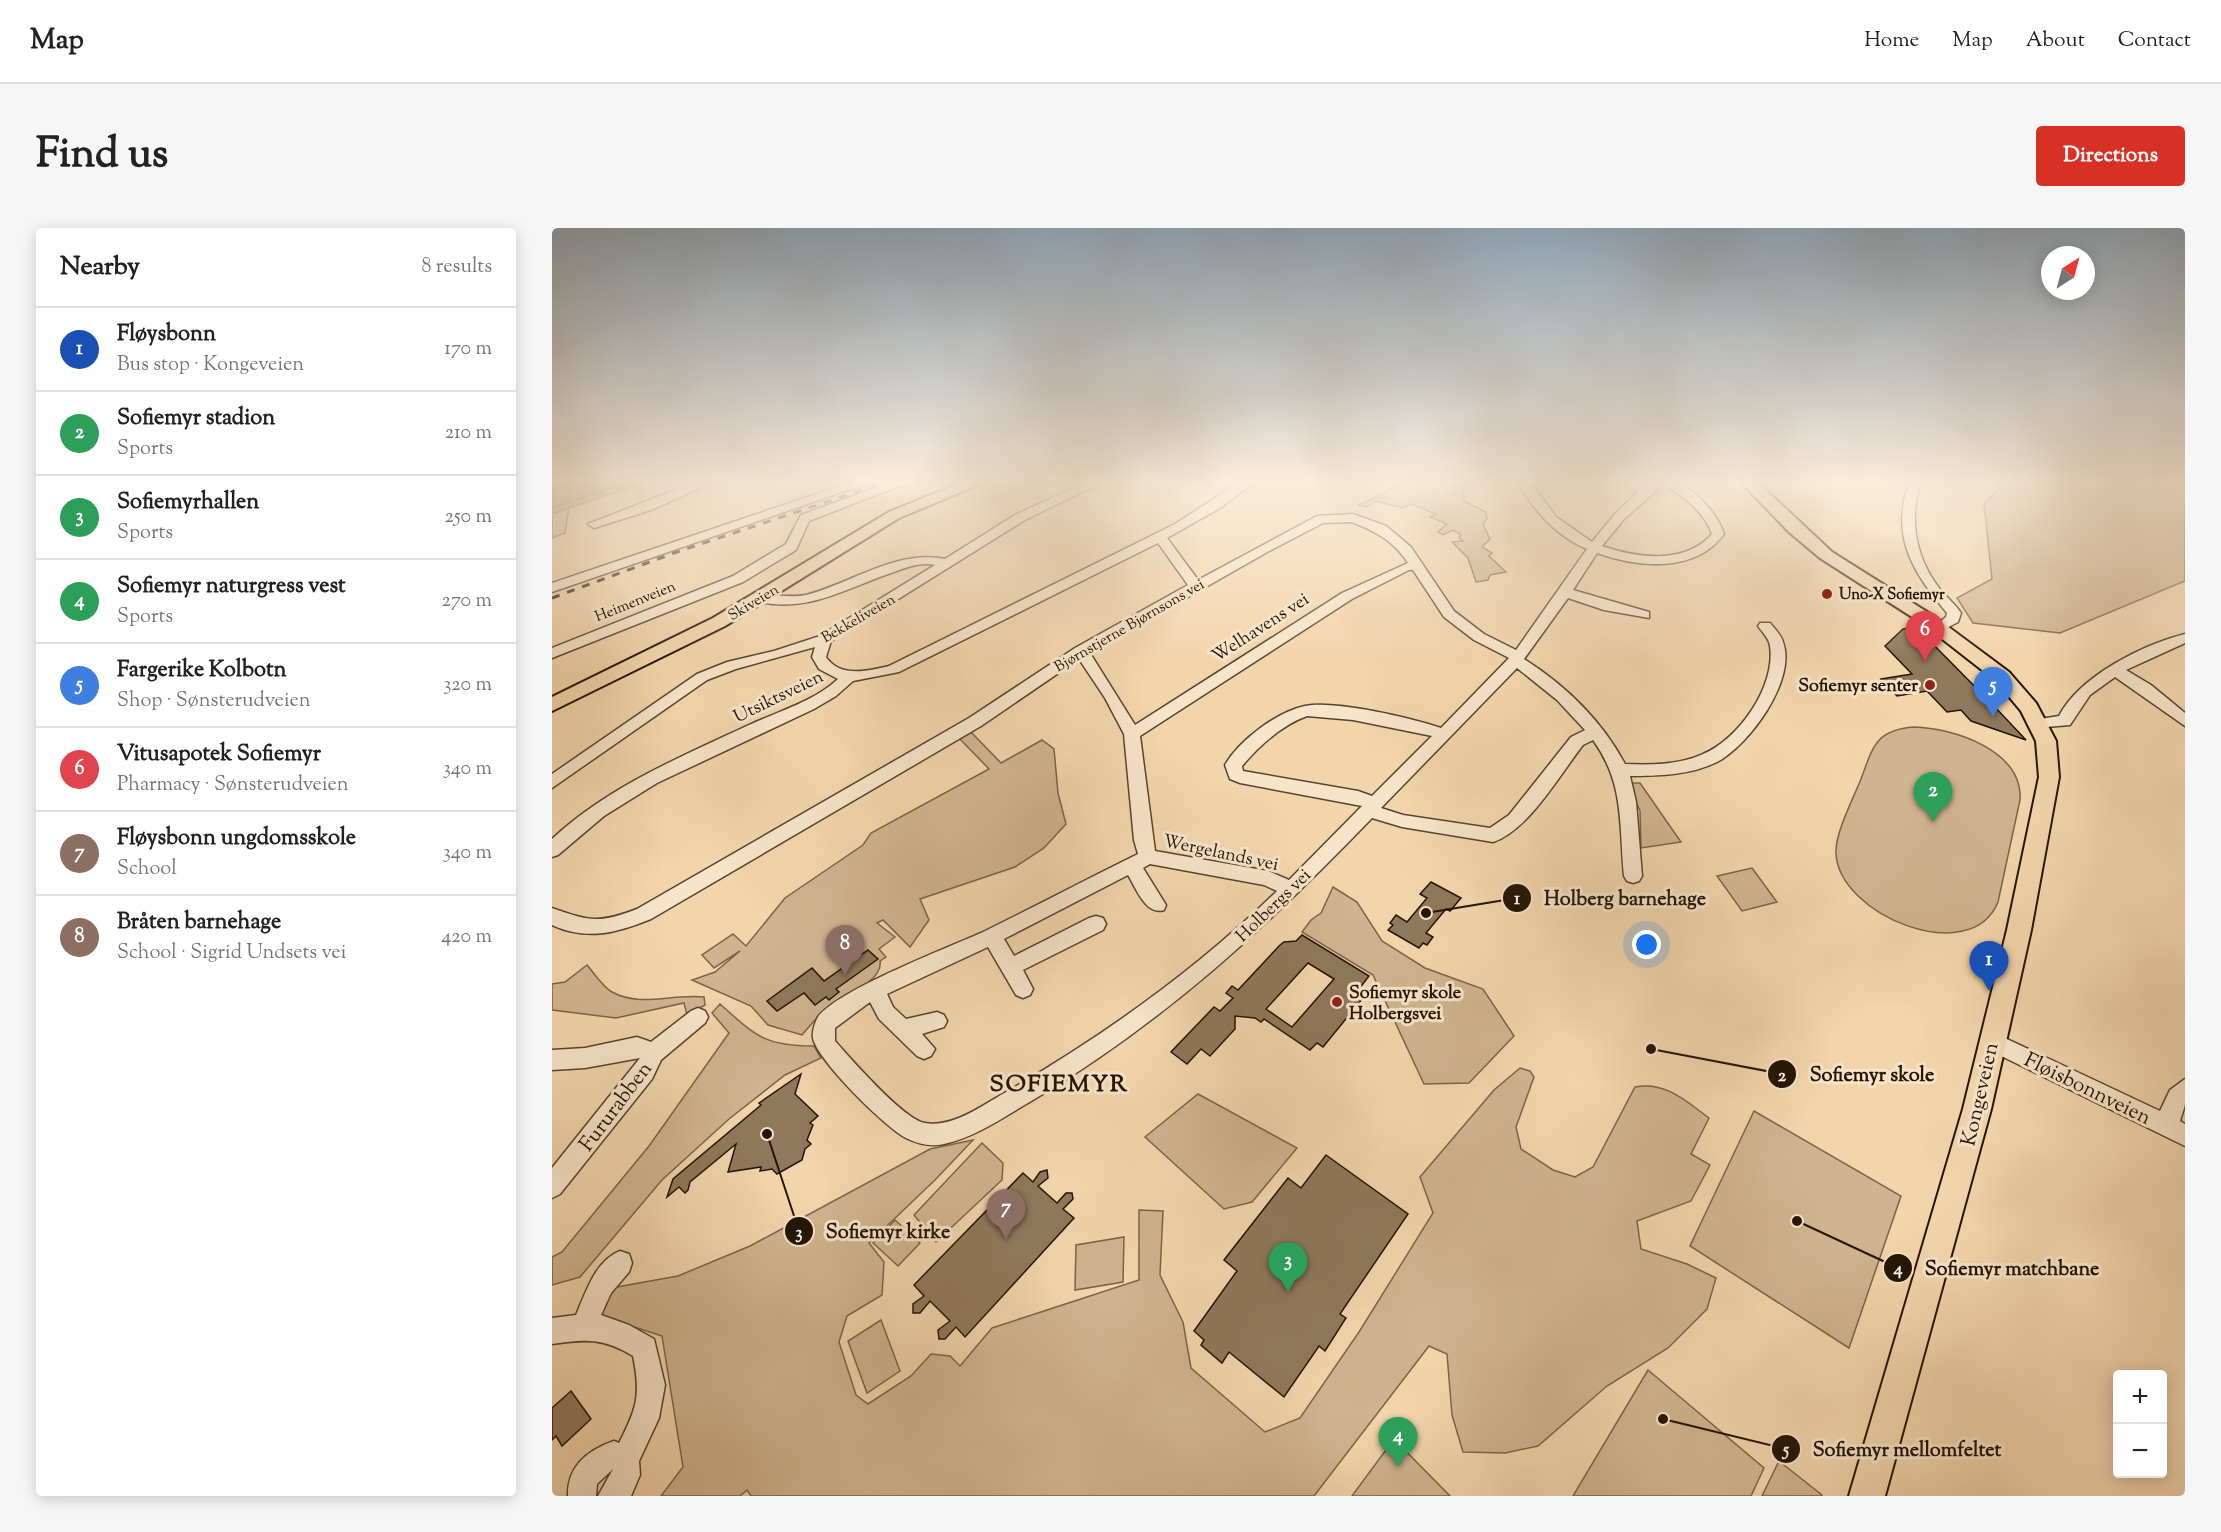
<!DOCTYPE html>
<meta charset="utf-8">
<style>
body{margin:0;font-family:"Sorts Mill Goudy",serif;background:#f6f6f6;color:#222}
.controls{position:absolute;right:18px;bottom:18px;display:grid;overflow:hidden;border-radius:6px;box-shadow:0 3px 15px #0003}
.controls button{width:54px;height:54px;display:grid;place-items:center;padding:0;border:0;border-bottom:2px solid #e0e0e0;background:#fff;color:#222;font:30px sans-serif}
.compass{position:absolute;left:1489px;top:18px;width:54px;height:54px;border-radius:50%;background:#fff;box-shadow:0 3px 15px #0003;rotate:36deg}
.you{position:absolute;left:1095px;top:717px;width:21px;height:21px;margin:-15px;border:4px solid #fff;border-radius:50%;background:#1a73e8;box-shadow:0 0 0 9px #1a73e833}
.badge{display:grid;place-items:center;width:39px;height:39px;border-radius:50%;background:#d93025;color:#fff;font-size:20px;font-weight:700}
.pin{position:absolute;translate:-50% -50px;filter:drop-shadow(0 2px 3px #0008)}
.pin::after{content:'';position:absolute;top:32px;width:21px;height:18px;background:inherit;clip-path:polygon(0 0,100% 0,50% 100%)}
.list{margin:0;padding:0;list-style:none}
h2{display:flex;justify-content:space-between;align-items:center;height:78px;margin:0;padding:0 24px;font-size:26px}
h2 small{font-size:20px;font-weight:400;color:#767676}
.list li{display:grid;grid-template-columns:39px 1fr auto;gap:18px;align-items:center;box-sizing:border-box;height:84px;padding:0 24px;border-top:2px solid #e0e0e0}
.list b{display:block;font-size:22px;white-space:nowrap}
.list p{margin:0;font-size:20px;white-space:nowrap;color:#767676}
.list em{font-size:20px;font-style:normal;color:#767676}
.map{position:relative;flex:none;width:1633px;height:1268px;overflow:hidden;border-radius:6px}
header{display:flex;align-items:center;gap:36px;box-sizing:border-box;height:84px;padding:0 30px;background:#fff;border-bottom:2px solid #e0e0e0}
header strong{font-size:28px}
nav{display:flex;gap:33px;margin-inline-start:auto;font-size:21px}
.intro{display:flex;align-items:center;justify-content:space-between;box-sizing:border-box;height:144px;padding:0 36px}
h1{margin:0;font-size:42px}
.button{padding:15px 27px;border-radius:6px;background:#d93025;color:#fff;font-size:21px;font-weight:700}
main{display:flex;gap:36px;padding:0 36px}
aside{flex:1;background:#fff;border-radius:6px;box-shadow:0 3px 15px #0003}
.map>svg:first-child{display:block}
</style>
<header>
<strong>Map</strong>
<nav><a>Home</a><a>Map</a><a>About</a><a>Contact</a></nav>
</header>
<div class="intro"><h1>Find us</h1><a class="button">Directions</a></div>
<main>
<aside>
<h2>Nearby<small>8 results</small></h2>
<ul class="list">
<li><span class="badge" style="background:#1a4fb4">1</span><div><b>Fløysbonn</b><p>Bus stop · Kongeveien</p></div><em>170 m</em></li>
<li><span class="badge" style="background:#2e9e5b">2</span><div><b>Sofiemyr stadion</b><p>Sports</p></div><em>210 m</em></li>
<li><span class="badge" style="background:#2e9e5b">3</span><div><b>Sofiemyrhallen</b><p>Sports</p></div><em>250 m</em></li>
<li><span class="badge" style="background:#2e9e5b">4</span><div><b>Sofiemyr naturgress vest</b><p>Sports</p></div><em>270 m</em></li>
<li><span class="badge" style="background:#3f7fe0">5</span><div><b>Fargerike Kolbotn</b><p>Shop · Sønsterudveien</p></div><em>320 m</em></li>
<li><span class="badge" style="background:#e0444e">6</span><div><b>Vitusapotek Sofiemyr</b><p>Pharmacy · Sønsterudveien</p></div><em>340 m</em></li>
<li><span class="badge" style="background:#8d6e63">7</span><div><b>Fløysbonn ungdomsskole</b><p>School</p></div><em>340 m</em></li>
<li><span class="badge" style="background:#8d6e63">8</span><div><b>Bråten barnehage</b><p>School · Sigrid Undsets vei</p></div><em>420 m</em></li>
</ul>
</aside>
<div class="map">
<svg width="1633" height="1268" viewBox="0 0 1633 1268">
<rect width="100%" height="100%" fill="#f3d5ac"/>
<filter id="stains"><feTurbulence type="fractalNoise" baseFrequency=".00333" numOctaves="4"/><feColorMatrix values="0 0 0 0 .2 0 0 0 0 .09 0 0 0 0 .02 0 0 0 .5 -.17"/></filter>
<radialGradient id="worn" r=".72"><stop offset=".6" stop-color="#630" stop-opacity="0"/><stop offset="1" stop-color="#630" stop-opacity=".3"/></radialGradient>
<g fill="#d0b48f" stroke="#7a644a" stroke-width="1.5">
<path d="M858,252H907L918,256L911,261L912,273L934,284L935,291L931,296L938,311L930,319L940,325L937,328L954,344L938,347L936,352L924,354L916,330L900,314L911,313L907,310L909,307L901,302L891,307L886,304L895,296L878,289L884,286L859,276L850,280L824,273L815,279L807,277Z"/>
<path d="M1456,252H1633V353L1508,405L1421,395L1405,370L1440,351L1432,276Z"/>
<path d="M17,280L13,305L0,310V286Z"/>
<path d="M1362,499C1401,500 1471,522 1468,572L1446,674C1419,741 1286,687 1284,625C1283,605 1301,571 1309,551C1321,519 1323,502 1362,499Z"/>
<path d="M419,504L449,535L490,512L502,521L506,565L514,596L492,620L463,639L368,671L377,692L358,719L331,692L325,695L343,709L327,721L334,729L328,733C332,754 287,771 273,782C265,789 257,799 250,807L216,797L199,778L140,752L163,744L188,723L162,740L150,727L181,706L194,718L233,670L311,617L319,605L437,541L407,510Z"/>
<path d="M1076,555H1088L1129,614L1089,620L1088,583Z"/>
<path d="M1200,640L1225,674L1190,683L1165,648Z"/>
<path d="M781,659L805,674L830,713L873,740L931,761L962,808L917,855L872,856L821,747L750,704L759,692L769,685Z"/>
<path d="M35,737C42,745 51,759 60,764C89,780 122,765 152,769L153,777L135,787L132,775L64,790L0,782V756L13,754Z"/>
<path d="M168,776C204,808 212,818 262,818L269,830L233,847L177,891L110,952L28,1049L0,1057V1029L10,1024L97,918L177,805L160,785Z"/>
<path d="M968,840L978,843L982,849L964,899L969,921L1001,942L1023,949L1041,939L1083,859C1113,853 1134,873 1157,890L1139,926L1158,937L1139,973L1085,993L1089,1021L1135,1036L1164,1050L1155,1081L1116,1120L1055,1158L986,1218L953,1225L911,1224L900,1187L895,1126L877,1118L762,1268H199L195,1262L188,1268H109L131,1239L110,1108L46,1087L54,1061L126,1048L198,1018L378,921L421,912L383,952L317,1015L332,1034L330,1067L295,1088L287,1114L304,1167L316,1176L359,1148L379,1126L398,1128L408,1138L440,1100L587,1052V982L611,983L608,1047L631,1094L639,1140L713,1204L748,1190L807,1104L881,985L868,949L942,862Z"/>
<path d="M646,866L745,920L700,974L672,981L593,909Z"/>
<path d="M1202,883L1349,968L1297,1120L1138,1018Z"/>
<path d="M430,915L451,935L450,952L384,1014L362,987Z"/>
<path d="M343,992L368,1015L346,1038L321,1015Z"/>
<path d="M572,1009L571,1054L523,1062L524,1017Z"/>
<path d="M329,1092L348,1143L315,1165L296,1113Z"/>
<path d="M1096,1142L1212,1240L1199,1268H1021Z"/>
<path d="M842,1211L898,1268H800Z"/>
<path d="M1227,1233L1270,1267V1268H1210Z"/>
</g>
<path fill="#ac9373" stroke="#756047" stroke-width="1.5" d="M14,252H101L0,286V261Z"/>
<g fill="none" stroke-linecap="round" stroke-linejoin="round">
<path stroke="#68543c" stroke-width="1.5" d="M0,280L82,252"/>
</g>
<g fill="#8f785b" stroke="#231404" stroke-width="1.5" fill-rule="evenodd">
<path d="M1364,399L1441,477L1474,512L1419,493L1409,482L1395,484L1375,463L1345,468L1329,451L1360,446L1333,418L1351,401Z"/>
<path d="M879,654L909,670L898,683L894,681L874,705L881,709L875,717L871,715L867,720L836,702L841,697L838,695L844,687L855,694L875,670L868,666Z"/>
<path d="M750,707L817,748L807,761L811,763L807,767L811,770L771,819L765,815L758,822L712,791L709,794L703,790L683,788V801L658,828L649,821L635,836L619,824L662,779L668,783L681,770L674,765L680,758L686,762L728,717L732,714L744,713ZM756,735L782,751L740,799L714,781Z"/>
<path d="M316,722L326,731L284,761L287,764L277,772L274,769L263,777L252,765L225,783L215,773L260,740L272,753Z"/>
<path d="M249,846L243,866L266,888L258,895L261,897L255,912L259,916L253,921L250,932L225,946L220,941L208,943L209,939L176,944L184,916L138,954L136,962L133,965L127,959L115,969L121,951L209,877L207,875Z"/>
<path d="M774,927L856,986L788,1086L794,1090L773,1123L767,1118L732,1169L677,1124L670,1135L649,1117L652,1112L642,1103L685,1043L672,1032L736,950L749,960Z"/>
<path d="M495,942L496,950L486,958L505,975L514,965H520L521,971L511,981L522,990L413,1109L404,1099L393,1111H387L386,1102L398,1093L378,1073L368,1085H361V1076L372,1068L362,1057L471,945L481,954L488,944Z"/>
<path d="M19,1163L39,1191L10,1218L4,1208L0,1212V1180Z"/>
</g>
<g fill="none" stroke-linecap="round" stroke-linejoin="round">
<g stroke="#57442e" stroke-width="3">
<g id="minor">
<path d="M149,252H166L99,282L42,300L36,296Z"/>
<path d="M306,252H325L0,364V355Z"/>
<path d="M345,252H363L257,293L244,322L191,354L0,430V420L181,348L234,316L249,287Z"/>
<path d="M538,252H554L471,293L279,413L274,429C288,450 316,443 337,438L623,296L691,252H705L668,280L615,310L646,352L765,288L801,286L834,298L859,319L902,383L932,406L964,422L1035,321C1004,308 981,282 965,252H977L1004,289L1040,314L1063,286L1086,264L1062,252H1079L1094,258C1123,237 1163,279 1172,306C1144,345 1087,340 1045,325L1021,362L1097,384V390L1052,382L1016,370L972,431C1013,457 1050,493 1073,536C1098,537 1127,537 1151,526C1187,511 1224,458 1218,418C1217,410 1210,404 1206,398L1208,395H1218C1223,401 1229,407 1231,414C1245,452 1197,517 1165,534C1139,547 1107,548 1078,548L1084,574L1090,648L1087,653L1081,655L1075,653L1072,648C1067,597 1073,556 1041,512L1031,517C1009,545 976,603 941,614L850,599L820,590C714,700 613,793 481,872C453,888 424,909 392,916C378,919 366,916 354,910C333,899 265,832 261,810C260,804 263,794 266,789C287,761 396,720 433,703C484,678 535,651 586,626L582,612L572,506L553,470L527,431L429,498L99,691C64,705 35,713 0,697V680C38,693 46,696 85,681L417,490L523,420L636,357L606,315L347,444L301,453L284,468L262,481L105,555L52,588L6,627L0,629V611C56,559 128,529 197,497C227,483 261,474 286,451L267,441L260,429L263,419L184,441L155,452L0,560V546L145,446L175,434L222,423L268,408L383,337C369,334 355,339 342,344C294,360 256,386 203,373V367C216,364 235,371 254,367C300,355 345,321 393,331L463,287ZM1112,256C1131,269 1152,283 1160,306C1133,337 1085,330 1050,318L1072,291ZM800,294C823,303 842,313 856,335L790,365L583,497L538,425L717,323L771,295ZM857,342H861L892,389L922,412L957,430L889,500C859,490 783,472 753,478C725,484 687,512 673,537L678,551L688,555L810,578L737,652L716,643L603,623L588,508L800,371ZM965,440L1005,472L1033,502L1019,509L957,587L938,600L851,587L829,580ZM755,488L801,492L880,508L820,568L806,563L691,543L690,538C707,518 730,497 755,488ZM598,636L712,657L725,663C645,741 553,807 456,863C432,876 402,900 373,895C352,892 299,831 283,813V800L318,774L327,791L365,828L372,831L379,828L383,821L370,806L392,799L395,793L392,787L385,784L354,791L341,779L335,766L436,719L464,767L471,770L478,767L481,761L471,742L551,702L554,696L551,690L544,688L537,690L462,728L452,711L576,647C584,660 594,688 612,682L614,677L591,640Z"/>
<path d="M1358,252H1370C1356,289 1363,329 1387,360C1394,369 1403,376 1409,385L1406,394L1389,403L1382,399L1394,389L1395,385C1361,344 1337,308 1358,252Z"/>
<path d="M1633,406V415L1574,442L1599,457L1633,485V498L1563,449L1538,467L1518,497L1482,500L1480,496L1482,492L1507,488C1528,448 1590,417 1633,406Z"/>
<path d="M146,780L153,783L156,789L153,795L109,832L100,851L8,966L0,970V940L88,830L33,840L0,842V822L33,820L85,809L99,814L139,783Z"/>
<path d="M1440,804L1608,883L1618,862L1633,851V877L1628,893L1633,896V918L1433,820L1430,813L1433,806Z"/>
<path d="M68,1023L77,1026L80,1035L77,1044L59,1065L49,1087L77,1097L102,1111L113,1157L107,1190L87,1233L88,1247L79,1268H46L61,1241L45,1256L44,1268H16C15,1238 36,1222 62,1213L67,1215C85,1180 89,1167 81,1128C51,1110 34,1111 0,1116V1090L24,1087C34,1064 43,1033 68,1023Z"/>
</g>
</g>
<g stroke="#231404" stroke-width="4">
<g id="major">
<path d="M416,252H438L347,290L173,398L0,483V469L161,390L337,284Z"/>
<path d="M1187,252H1203L1280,324L1383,389L1457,444L1484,475L1504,513L1507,549L1479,702L1439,881L1333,1268H1297L1411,881L1455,702L1487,549L1484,513L1469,483L1444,453L1371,396L1268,330L1237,304Z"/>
</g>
</g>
<use href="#minor" fill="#f7e4c9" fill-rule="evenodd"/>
<use href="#major" fill="#f3d5ac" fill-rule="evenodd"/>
<path stroke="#231404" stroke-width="3" stroke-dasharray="8 8" stroke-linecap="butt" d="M0,370L122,325L340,252"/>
</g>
<linearGradient id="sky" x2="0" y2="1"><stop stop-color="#90a7b9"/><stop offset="0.59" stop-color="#faecda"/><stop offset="1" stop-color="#faecda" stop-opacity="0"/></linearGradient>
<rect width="1633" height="430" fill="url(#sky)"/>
<g fill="#8f2418" stroke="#f7e4c9" stroke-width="2">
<circle cx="1275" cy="366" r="6"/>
<circle cx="1378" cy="457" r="6"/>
<circle cx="785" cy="774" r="6"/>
</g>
<g text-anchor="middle" stroke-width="6" stroke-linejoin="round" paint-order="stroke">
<g font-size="15" font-weight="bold" fill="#231404" stroke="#f7e4c9" text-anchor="start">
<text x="1287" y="371">Uno-X Sofiemyr</text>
</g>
<g font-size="15" fill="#231404" stroke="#f7e4c9">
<text transform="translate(83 373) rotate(-22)" y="5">Heimenveien</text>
<text transform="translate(201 374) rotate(-31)" y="5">Skiveien</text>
<text transform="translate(306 390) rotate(-30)" y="5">Bekkeliveien</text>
<text transform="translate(577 397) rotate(-30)" y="5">Bjørnstjerne Bjørnsons vei</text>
</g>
<g font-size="18" fill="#231404" stroke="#f7e4c9">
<text transform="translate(708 399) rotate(-33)" y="6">Welhavens vei</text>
<text transform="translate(226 468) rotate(-26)" y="6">Utsiktsveien</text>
<text transform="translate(669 624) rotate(12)" y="6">Wergelands vei</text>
<text transform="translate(721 677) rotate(-44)" y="6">Holbergs vei</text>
</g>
<g font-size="18" font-weight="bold" fill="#231404" stroke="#f7e4c9" text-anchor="end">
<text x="1366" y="463">Sofiemyr senter</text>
<text x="797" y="770" text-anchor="start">Sofiemyr skole<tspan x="797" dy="21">Holbergsvei</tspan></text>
</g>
<g font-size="21" fill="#231404" stroke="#f7e4c9">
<text transform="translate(1536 860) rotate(26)" y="7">Fløisbonnveien</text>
<text transform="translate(1427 866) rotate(-77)" y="7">Kongeveien</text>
<text transform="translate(63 878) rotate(-53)" y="7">Fururabben</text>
</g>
<g font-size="24" font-weight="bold" letter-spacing="1.5" fill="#231404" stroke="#f7e4c9">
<text x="507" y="863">SOFIEMYR</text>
</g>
</g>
<path fill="none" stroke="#231404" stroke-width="2" d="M874 685L965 670M1099 821L1230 846M215 906L247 1003M1245 993L1346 1040M1111 1191L1234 1221"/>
<g fill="#231404" stroke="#f7e4c9" stroke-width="2">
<circle cx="874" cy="685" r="6"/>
<circle cx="1099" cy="821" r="6"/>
<circle cx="215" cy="906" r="6"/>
<circle cx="1245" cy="993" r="6"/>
<circle cx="1111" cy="1191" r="6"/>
<circle cx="965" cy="670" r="15"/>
<circle cx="1230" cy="846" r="15"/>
<circle cx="247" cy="1003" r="15"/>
<circle cx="1346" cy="1040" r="15"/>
<circle cx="1234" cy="1221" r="15"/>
</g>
<g font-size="18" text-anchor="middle" font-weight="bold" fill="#fff">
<text x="965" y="676">1</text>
<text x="1230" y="853">2</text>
<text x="247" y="1010">3</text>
<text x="1346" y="1046">4</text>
<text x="1234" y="1227">5</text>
</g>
<g font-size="20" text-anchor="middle" font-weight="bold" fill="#231404" stroke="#f7e4c9" stroke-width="6" stroke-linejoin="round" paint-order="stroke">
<text x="1073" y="677">Holberg barnehage</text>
<text x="1320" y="853">Sofiemyr skole</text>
<text x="336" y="1010">Sofiemyr kirke</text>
<text x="1460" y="1047">Sofiemyr matchbane</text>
<text x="1355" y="1228">Sofiemyr mellomfeltet</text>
</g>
<rect width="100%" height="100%" filter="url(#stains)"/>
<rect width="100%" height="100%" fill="url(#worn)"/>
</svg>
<div class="controls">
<button>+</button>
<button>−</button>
</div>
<svg class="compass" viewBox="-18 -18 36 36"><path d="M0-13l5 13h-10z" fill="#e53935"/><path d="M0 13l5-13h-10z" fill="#767676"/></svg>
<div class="you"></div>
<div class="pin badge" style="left:1437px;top:763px;background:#1a4fb4">1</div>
<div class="pin badge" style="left:1381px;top:594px;background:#2e9e5b">2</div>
<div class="pin badge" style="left:736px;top:1064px;background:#2e9e5b">3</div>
<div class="pin badge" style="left:846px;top:1239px;background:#2e9e5b">4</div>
<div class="pin badge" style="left:1441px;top:489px;background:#3f7fe0">5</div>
<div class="pin badge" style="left:1373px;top:433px;background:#e0444e">6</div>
<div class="pin badge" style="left:454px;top:1011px;background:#8d6e63">7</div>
<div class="pin badge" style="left:293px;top:747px;background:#8d6e63">8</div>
</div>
</main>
